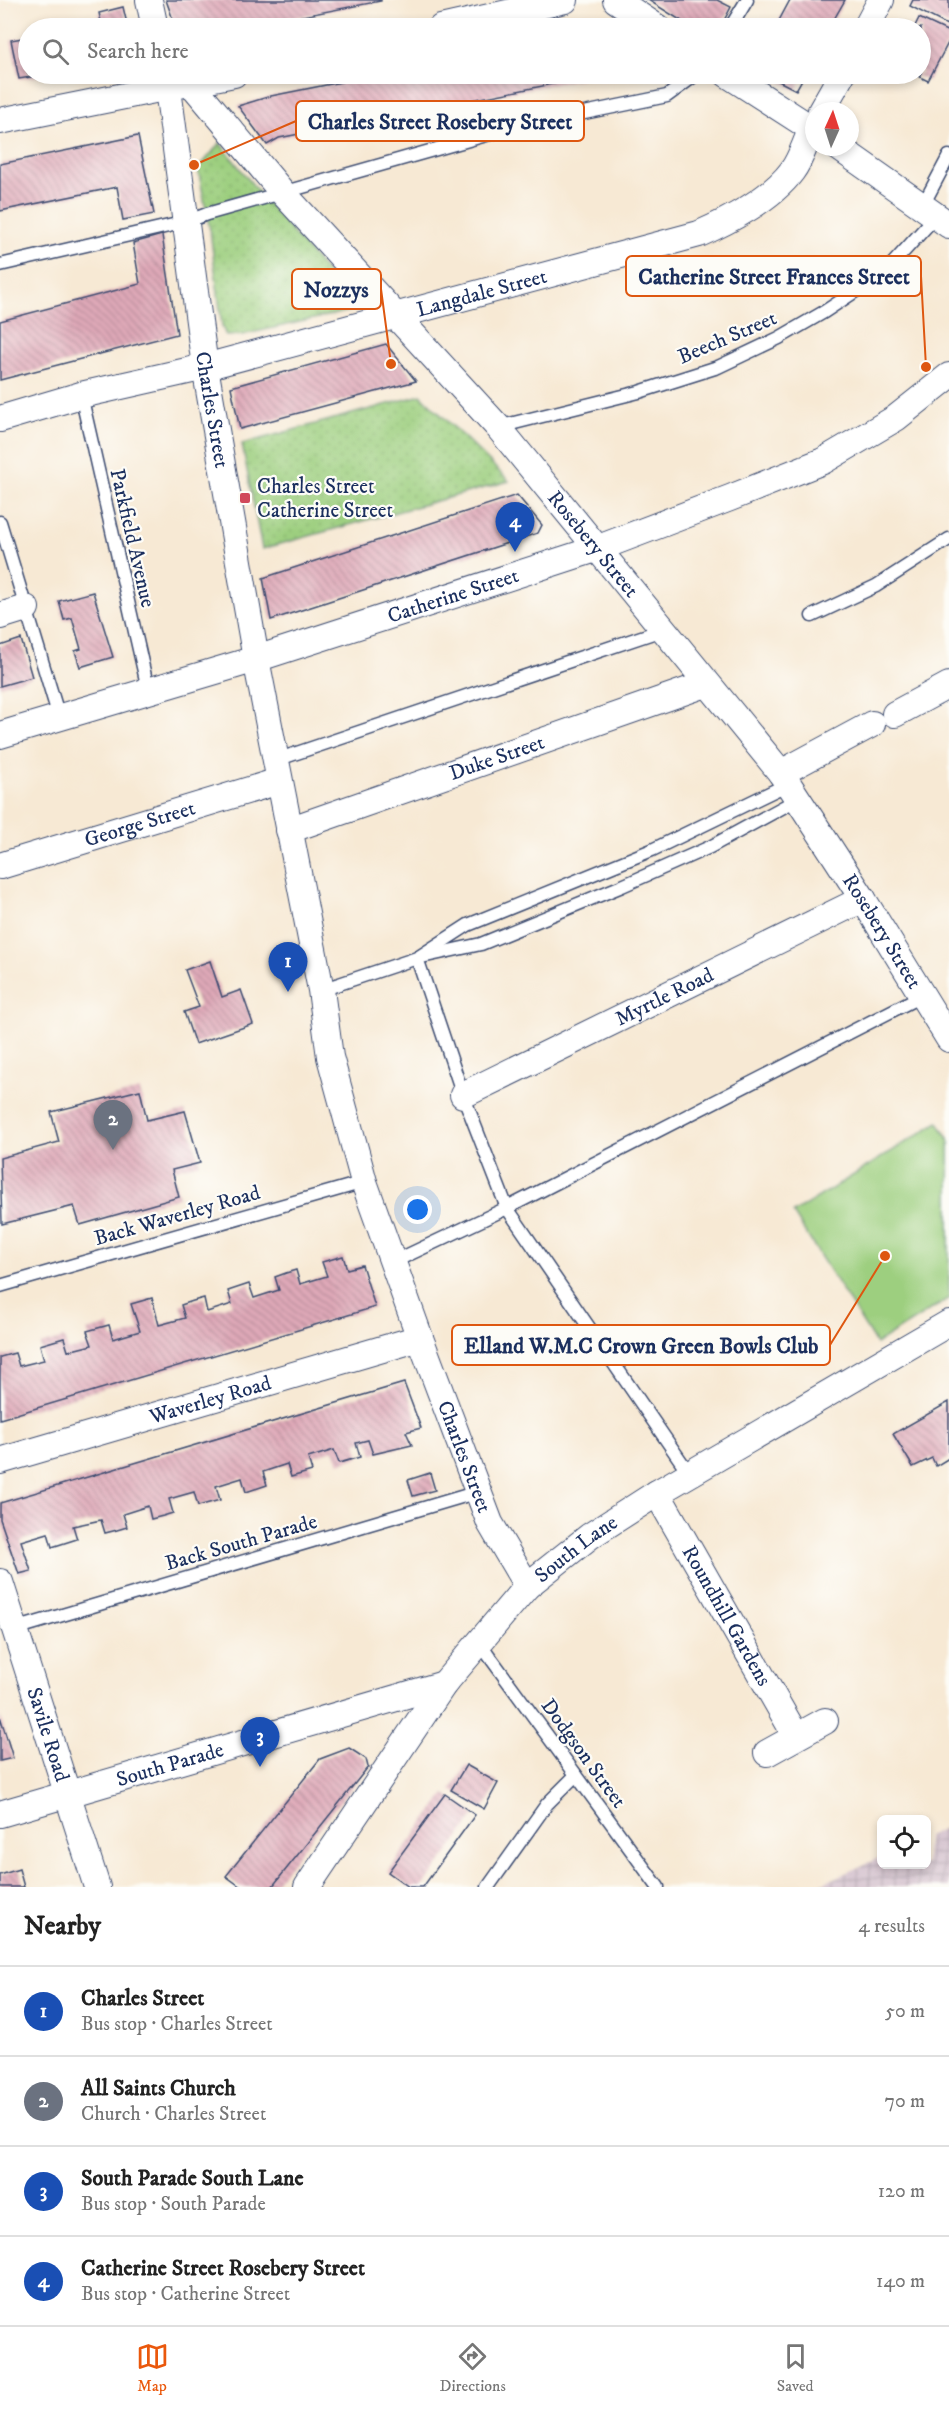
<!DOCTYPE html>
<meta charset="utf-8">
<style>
body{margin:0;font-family:"IM FELL DW Pica",serif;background:#f6f6f6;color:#222}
.controls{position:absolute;right:18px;bottom:18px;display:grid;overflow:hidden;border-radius:9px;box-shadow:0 3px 9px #0003}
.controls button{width:54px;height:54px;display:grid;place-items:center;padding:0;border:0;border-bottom:2px solid #e0e0e0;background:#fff;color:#222;font:30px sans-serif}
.compass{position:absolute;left:805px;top:102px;width:54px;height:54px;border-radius:50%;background:#fff;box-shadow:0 3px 9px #0003;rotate:3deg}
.you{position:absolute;left:418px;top:1210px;width:21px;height:21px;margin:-15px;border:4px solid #fff;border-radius:50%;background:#1a73e8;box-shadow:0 0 0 9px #1a73e833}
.badge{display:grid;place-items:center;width:39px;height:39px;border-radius:50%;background:#ea580c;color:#fff;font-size:20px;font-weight:700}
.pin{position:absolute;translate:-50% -50px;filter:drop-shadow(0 2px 3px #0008)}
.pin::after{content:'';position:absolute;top:32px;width:21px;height:18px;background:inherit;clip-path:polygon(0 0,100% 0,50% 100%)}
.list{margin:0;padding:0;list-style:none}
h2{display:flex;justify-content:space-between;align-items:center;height:78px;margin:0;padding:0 24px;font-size:26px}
h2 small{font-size:20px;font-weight:400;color:#767676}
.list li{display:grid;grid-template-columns:39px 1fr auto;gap:18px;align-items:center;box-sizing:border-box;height:90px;padding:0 24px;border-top:2px solid #e0e0e0}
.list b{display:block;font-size:22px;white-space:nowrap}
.list p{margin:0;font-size:20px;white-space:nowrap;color:#767676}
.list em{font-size:20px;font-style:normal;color:#767676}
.icon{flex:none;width:33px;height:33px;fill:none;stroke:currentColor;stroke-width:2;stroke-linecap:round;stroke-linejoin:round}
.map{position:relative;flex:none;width:949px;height:1887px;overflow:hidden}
.search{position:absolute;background:#fff;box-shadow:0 3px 9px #0003;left:18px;right:18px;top:18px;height:66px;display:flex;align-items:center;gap:15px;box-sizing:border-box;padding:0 21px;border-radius:33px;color:#767676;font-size:22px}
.sheet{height:438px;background:#fff}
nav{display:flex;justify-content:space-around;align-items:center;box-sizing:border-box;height:84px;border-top:2px solid #e0e0e0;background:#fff;font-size:16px;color:#767676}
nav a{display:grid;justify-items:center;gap:3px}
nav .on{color:#ea580c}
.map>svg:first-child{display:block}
</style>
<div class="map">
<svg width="949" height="1887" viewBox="0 0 949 1887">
<defs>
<pattern id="industrial-grid" width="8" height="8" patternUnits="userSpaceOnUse" patternTransform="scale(1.5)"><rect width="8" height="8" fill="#d1bdcb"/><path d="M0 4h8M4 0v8" fill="none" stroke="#a99aa8"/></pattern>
<pattern id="grass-dots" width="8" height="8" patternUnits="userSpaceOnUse" patternTransform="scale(1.5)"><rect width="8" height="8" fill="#9dcf7f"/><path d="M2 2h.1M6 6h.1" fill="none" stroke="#87b270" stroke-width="1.8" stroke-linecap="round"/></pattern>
<pattern id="building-back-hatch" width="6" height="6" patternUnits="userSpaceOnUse" patternTransform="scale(1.5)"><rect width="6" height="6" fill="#dfa9b8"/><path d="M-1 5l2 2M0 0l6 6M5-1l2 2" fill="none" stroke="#b48a99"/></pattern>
</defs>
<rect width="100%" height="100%" fill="#fdfcf7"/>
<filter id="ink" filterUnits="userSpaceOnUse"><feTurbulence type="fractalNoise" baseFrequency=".0167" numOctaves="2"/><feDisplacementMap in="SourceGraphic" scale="12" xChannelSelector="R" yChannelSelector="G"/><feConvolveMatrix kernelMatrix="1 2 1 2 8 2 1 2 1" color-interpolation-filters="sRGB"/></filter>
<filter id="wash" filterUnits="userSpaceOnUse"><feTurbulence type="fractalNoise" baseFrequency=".008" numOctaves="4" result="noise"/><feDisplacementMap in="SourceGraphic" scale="24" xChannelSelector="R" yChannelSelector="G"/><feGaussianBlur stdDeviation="1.35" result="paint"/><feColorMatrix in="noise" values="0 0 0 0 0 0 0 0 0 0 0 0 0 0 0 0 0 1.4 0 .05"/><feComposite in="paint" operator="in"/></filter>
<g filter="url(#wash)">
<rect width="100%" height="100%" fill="#f7e9d4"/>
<path fill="url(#industrial-grid)" d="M949,1826V1887H814L881,1857L882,1864H926L927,1836Z"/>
<g fill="url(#grass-dots)" stroke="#5c7f6e" stroke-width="1.5">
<path d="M220,143L264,199L358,309L242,335L226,336L222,326L210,230L198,169Z"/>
<path d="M421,395L509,481L262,549L242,444Z"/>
</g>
<path fill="#9dcf7f" stroke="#5c7f6e" stroke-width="1.5" d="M938,1122L949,1140V1298L876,1344L793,1213Z"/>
<g id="blocks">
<g fill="url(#building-back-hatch)">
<path d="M166,0H381V1L240,28H176Z"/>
<path d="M648,0H717L731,7L720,28H693Z"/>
<path d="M790,0H845L829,28H775Z"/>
<path d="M913,0H949V26L910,6Z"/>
<path d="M123,7L128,28H72L101,21L99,13Z"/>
<path d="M919,18L949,32V41L928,81L914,74H921V28H914Z"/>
<path d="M28,37V74L43,75L19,79L11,40Z"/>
<path d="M381,74H598V75L279,138L267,145L238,106L271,96Z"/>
<path d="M765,74H805L796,90Z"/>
<path d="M138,136L154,214L123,220L117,187L0,211V164Z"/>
<path d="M162,235L177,334L0,380V321L140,284L133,243Z"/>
<path d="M386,344L416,381L240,429L231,387Z"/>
<path d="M517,495L542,525L538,533L271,620L263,578Z"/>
<path d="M93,592L113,657L80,667L75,651L81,649L72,618L64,620L59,601Z"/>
<path d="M21,639L32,677L0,686V646Z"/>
<path d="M210,961L222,997L241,990L253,1024L195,1044L184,1012L199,1007L185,970Z"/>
<path d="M140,1090L147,1120L185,1111L200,1163L172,1170L179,1197L80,1225L74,1206L2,1224L0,1158L59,1142L51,1112Z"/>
<path d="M343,1256L347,1269L362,1265L375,1307L0,1419V1357L15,1353L19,1366L44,1360L40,1345L64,1338L68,1351L92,1345L87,1331L109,1325L113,1339L140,1331L131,1304L152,1298L159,1325L185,1318L181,1305L193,1301L204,1298L207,1312L232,1304L228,1291L249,1284L254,1298L279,1290L275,1277L286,1273L296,1270L300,1284L327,1276L322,1262Z"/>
<path d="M404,1383L421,1428L406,1432L412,1445L373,1454L368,1440L356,1443L360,1457L339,1463L334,1450L308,1458L312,1471L291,1477L287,1464L263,1472L267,1485L246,1492L242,1478L216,1486L220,1500L198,1506L194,1492L169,1499L173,1513L163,1516L151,1519L148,1506L123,1514L127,1527L117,1530L105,1533L101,1520L73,1526L77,1539L52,1547L48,1533L21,1541L31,1571L19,1574L0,1519V1503Z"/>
<path d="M949,1402V1458L936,1466L932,1458L913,1467L893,1434Z"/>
<path d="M430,1473L435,1490L413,1496L408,1480Z"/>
<path d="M0,1716L13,1758L0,1761Z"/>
<path d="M349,1748L366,1759L368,1767L272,1887H241L226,1876L320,1759Z"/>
<path d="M466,1765L498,1783L484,1809L451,1790Z"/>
<path d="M445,1794L475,1815L423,1887H409L388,1872Z"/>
<path d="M19,1869L24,1887H0V1875Z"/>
</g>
</g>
</g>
<g filter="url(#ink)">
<use href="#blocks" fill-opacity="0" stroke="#3c4b70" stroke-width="1.5"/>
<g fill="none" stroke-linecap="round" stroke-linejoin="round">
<g stroke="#3c4b70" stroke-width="15">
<g id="service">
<path d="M730,28L747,0"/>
<path d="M922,207L949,156"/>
<path d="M0,265L186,222L207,214L511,128L667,96L697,74"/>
<path d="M81,395L148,689"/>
<path d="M498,427L639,392L718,367L779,338L824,312L886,271L936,216"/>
<path d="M0,522L59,717"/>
<path d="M812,616L876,586L949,539"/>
<path d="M276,760L662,630"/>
<path d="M321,990L417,958L468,925L652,850L788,784"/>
<path d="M393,1262L507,1208L923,995"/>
<path d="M0,1286L364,1182"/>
<path d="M689,1473L507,1208L463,1095L417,958L481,944L622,886L710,847L798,799"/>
<path d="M15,1629L478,1492"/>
<path d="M479,1642L658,1887"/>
<path d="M488,1887L547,1804L576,1775"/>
</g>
</g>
<g stroke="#3c4b70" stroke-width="28">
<g id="minor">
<path d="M149,0L155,28"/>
<path d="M616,0L658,28"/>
<path d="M441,28L565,0"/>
<path d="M866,28L881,0"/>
<path id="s1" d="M166,74L205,367L256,659L321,990L330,1057L364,1182L420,1338L490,1523L527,1586"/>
<path d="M727,74L814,130"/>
<path id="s2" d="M191,83L283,193L498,427L781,773L863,899L949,1039"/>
<path d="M821,111L842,74"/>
<path d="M0,121L234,74"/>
<path d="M838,147L949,225"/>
<path id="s3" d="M0,419L81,395L205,367L699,234C729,221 772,198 792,171C802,158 806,139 814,125"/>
<path d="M0,616L26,608"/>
<path d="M895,714L949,685"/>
<path id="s4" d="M0,735L256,659L596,549L730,498L823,461L896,418L949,376"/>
<path d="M781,773L872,724"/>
<path id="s5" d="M289,830L706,684"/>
<path id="s6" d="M0,866L279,781"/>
<path id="s7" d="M463,1095L863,899"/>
<path id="s8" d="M0,1461L420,1338"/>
<path id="s9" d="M657,1493L796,1736"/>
<path id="s10" d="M0,1582L97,1887"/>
<path d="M767,1753L825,1721"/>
<path id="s11" d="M0,1814L444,1684"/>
<path id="s12" d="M307,1887L444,1684L527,1586L590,1536L657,1493L949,1323"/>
</g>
</g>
<use href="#service" stroke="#fff" stroke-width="12"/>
<use href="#minor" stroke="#fff" stroke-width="26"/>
</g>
</g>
<rect fill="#d1495b" stroke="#fdfcf7" stroke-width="2" x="239" y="492" width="12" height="12" rx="3"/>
<g text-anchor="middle" stroke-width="4.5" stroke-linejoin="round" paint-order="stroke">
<g font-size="21" fill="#1b2f5e" stroke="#fdfcf7">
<text dy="7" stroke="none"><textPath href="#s3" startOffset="498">Langdale Street</textPath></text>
<text transform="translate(727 337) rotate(-23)" y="7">Beech Street</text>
<text dy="7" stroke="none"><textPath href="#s1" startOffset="339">Charles Street</textPath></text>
<text transform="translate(133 538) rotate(77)" y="7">Parkfield Avenue</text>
<text dy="7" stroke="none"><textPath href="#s2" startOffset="612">Rosebery Street</textPath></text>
<text dy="7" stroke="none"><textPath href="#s4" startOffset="474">Catherine Street</textPath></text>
<text dy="7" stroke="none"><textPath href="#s5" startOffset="220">Duke Street</textPath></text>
<text dy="7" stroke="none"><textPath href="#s6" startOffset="146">George Street</textPath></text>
<text dy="7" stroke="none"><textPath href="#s2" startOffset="1096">Rosebery Street</textPath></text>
<text dy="7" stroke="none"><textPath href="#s7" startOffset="224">Myrtle Road</textPath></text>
<text transform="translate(177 1215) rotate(-16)" y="7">Back Waverley Road</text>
<text dy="7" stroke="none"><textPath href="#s8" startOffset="219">Waverley Road</textPath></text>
<text dy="7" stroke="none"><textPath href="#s1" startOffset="1419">Charles Street</textPath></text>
<text transform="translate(241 1542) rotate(-16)" y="7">Back South Parade</text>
<text dy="7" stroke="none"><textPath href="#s12" startOffset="435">South Lane</textPath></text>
<text dy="7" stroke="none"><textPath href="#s9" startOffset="141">Roundhill Gardens</textPath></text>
<text dy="7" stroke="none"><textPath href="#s10" startOffset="160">Savile Road</textPath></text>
<text transform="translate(584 1753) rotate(54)" y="7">Dodgson Street</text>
<text dy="7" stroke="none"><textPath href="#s11" startOffset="177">South Parade</textPath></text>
</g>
<g font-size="21" fill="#1b2f5e" stroke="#fdfcf7" text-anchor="start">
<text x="257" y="493">Charles Street<tspan x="257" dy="24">Catherine Street</tspan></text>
</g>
</g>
<path fill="none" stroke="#de5710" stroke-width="2" d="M194 165L296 121M926 367L921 276M391 364L381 289M885 1256L830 1345"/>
<g fill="#de5710" stroke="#fdfcf7" stroke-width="2">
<circle cx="194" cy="165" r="6"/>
<circle cx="926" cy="367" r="6"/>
<circle cx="391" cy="364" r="6"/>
<circle cx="885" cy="1256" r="6"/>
</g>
<g fill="#fdfcf7" stroke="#de5710" stroke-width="2">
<rect x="296" y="101" width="288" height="40" rx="6"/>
<rect x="626" y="256" width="295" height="40" rx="6"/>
<rect x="292" y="269" width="89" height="40" rx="6"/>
<rect x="452" y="1325" width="378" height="40" rx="6"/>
</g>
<g font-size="22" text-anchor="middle" font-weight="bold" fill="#1b2f5e">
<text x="440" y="129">Charles Street Rosebery Street</text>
<text x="774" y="284">Catherine Street Frances Street</text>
<text x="336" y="297">Nozzys</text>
<text x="641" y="1353">Elland W.M.C Crown Green Bowls Club</text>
</g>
</svg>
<div class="controls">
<button><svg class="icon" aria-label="locate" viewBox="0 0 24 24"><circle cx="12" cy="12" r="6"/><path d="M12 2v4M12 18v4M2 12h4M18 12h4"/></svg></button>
</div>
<svg class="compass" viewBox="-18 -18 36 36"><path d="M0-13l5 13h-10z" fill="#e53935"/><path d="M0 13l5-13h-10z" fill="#767676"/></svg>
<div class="you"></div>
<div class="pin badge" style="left:288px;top:992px;background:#1a4fb4">1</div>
<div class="pin badge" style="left:113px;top:1150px;background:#6b7280">2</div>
<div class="pin badge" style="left:260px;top:1767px;background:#1a4fb4">3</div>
<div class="pin badge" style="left:515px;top:552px;background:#1a4fb4">4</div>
<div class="search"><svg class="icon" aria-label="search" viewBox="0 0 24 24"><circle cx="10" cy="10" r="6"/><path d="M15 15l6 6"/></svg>Search here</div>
</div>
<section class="sheet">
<h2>Nearby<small>4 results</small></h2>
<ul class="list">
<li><span class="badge" style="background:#1a4fb4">1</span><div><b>Charles Street</b><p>Bus stop · Charles Street</p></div><em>50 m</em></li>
<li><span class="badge" style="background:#6b7280">2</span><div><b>All Saints Church</b><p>Church · Charles Street</p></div><em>70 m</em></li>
<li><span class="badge" style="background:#1a4fb4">3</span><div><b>South Parade South Lane</b><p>Bus stop · South Parade</p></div><em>120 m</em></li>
<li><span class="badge" style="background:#1a4fb4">4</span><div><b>Catherine Street Rosebery Street</b><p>Bus stop · Catherine Street</p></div><em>140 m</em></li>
</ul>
</section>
<nav>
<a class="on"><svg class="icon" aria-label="map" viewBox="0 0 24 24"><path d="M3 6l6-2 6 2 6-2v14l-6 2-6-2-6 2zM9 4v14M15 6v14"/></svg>Map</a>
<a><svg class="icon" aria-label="directions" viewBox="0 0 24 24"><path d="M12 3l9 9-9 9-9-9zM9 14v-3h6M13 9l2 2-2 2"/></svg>Directions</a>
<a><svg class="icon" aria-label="saved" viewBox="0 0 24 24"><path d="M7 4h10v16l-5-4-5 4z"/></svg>Saved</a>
</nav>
